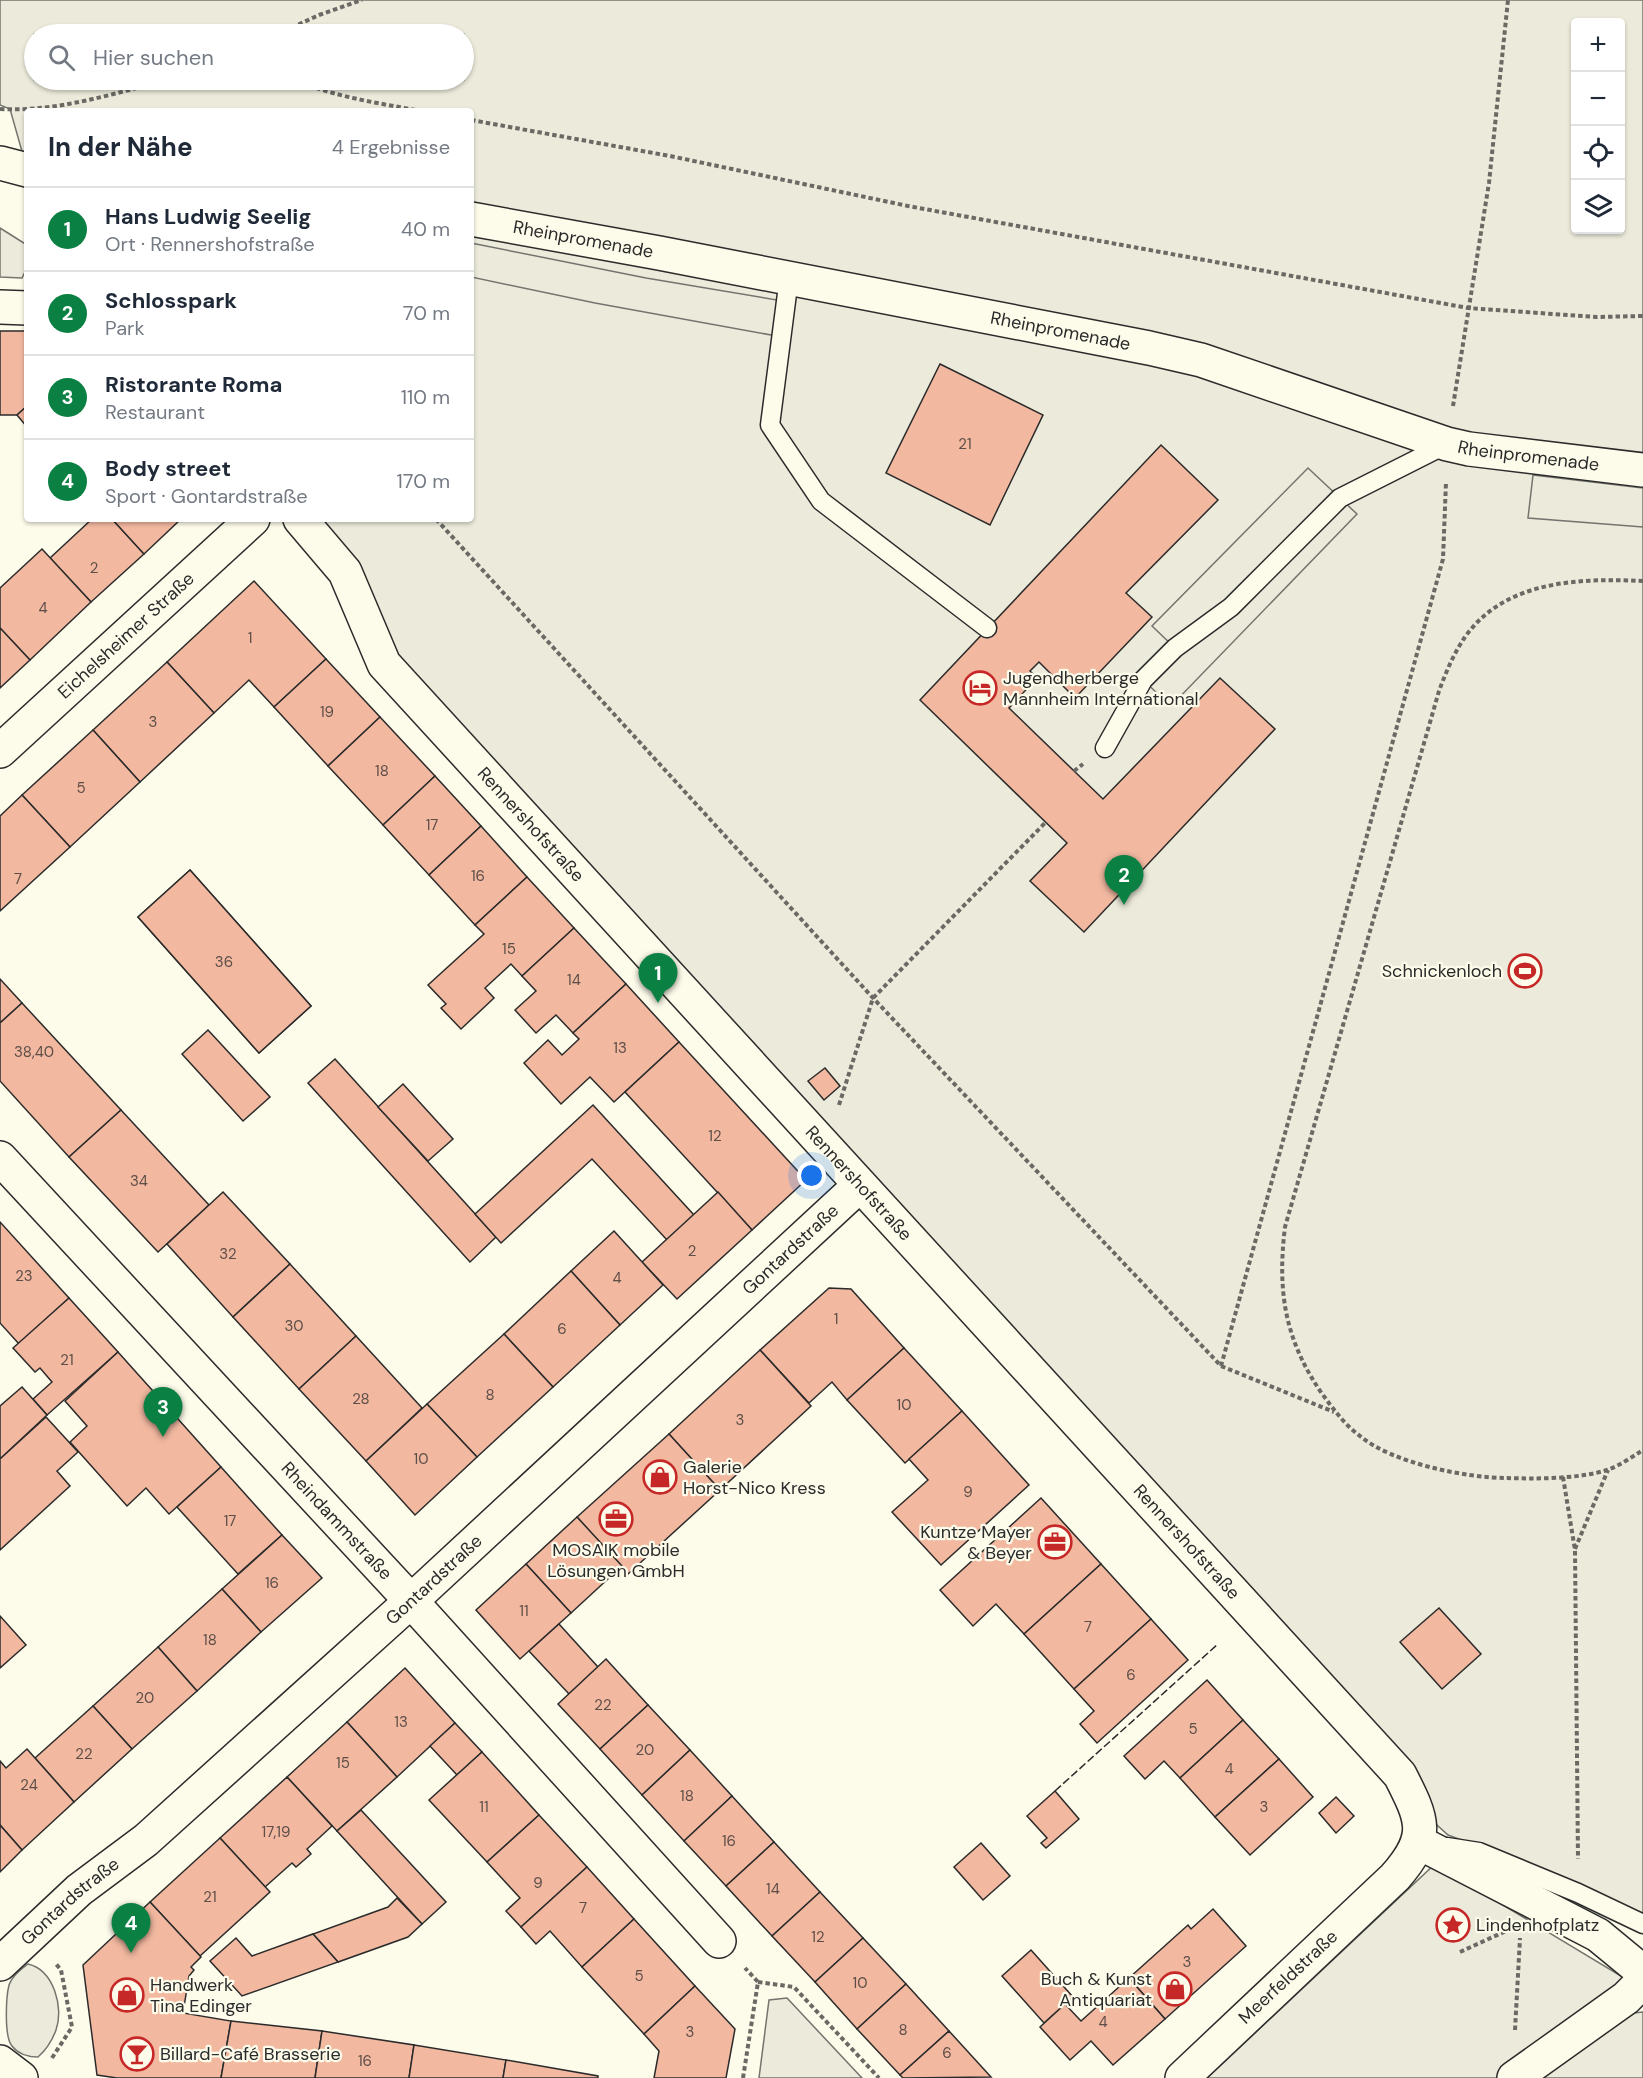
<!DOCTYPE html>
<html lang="de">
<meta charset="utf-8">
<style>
body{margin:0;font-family:"DM Sans",sans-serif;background:#f6f6f7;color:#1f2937}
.controls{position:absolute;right:18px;top:18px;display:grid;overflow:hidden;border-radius:6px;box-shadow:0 2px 4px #0004}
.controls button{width:54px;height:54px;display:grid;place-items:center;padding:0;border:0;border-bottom:2px solid #e0e1e3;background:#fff;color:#1f2937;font:30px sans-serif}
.you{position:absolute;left:812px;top:1176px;width:21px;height:21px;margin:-15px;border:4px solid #fff;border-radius:50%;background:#1a73e8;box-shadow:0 0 0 9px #1a73e833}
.badge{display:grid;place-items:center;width:39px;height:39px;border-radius:50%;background:#0b8043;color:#fff;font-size:20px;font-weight:700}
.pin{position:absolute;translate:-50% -50px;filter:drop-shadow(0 2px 3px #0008)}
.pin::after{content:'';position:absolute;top:32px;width:21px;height:18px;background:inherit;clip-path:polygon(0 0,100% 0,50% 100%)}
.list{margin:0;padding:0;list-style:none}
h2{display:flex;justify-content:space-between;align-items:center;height:78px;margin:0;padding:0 24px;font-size:26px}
h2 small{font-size:20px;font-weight:400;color:#747a83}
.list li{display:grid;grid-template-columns:39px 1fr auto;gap:18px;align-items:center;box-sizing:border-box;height:84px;padding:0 24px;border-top:2px solid #e0e1e3}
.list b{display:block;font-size:22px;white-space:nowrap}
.list p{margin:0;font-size:20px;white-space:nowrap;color:#747a83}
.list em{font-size:20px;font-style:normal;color:#747a83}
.icon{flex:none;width:33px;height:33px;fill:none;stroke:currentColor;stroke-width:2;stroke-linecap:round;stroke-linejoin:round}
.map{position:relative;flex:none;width:1643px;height:2078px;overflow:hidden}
.search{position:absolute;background:#fff;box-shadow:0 2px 4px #0004;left:24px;top:24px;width:450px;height:66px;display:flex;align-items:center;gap:15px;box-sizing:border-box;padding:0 21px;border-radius:33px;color:#747a83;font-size:22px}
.panel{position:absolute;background:#fff;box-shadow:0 2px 4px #0004;left:24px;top:108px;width:450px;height:414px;border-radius:6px}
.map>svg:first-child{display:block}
</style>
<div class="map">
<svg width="1643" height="2078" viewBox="0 0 1643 2078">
<rect width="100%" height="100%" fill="#fdfbea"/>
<g fill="#ecebdb" stroke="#74746e" stroke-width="1.5" fill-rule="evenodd">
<path d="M0,0H1643V1915L1502,1855L1448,1835L1416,1806L384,664L300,519H471V111H27V169L10,109L0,105ZM1576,22H1620V230H1576ZM34,34H464V80H34Z"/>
<path d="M0,228L27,245V268L22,278L0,277Z"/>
<path d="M28,1964C54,1970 64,2008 56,2030C52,2041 46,2050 38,2057C29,2057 18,2054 12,2046C4,2037 6,1997 9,1985C12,1976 21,1969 28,1964Z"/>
<path d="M787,1998L862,2078H759L769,2000Z"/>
<path d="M1643,2012V2078H1527L1634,2013Z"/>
</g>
<g fill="#eceadb" stroke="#74746e" stroke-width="1.5">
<path d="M471,243L646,278L789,302L782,337L595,303L471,277Z"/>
<path d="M1308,468L1357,514L1171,706L1143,680L1175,648L1152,626Z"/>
<path d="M1533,475L1643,488V527L1528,518Z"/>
<path d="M1435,1864L1636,1985L1499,2078H1207Z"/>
</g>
<g fill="#f2b8a0" stroke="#2b2b2b" stroke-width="1.5">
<path d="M0,331H27V406L17,415H0Z"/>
<path d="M940,364L1043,415L990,525L886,473Z"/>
<path d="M27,406V427L17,415Z"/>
<path d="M1161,445L1218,500L1126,593L1152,617L1075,698L1039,662L1030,671L1037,678L1009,708L1103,799L1220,678L1275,729L1084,932L1030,881L1067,843L920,700Z"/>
<path d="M92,519H112L144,554L91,602L50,558Z"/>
<path d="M112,519H181L144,554Z"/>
<path d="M42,549L91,602L30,660L0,628V588Z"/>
<path d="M254,581L326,659L274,707L249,680L214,713L167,662Z"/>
<path d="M0,628L30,660L0,688Z"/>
<path d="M326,659L380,717L328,766L274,707Z"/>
<path d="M167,662L214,713L140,782L93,730Z"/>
<path d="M380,717L435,776L383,825L328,766Z"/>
<path d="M93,730L140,782L70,847L22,795Z"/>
<path d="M435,776L481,826L429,875L383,825Z"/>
<path d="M22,795L70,847L0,911V816Z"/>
<path d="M481,826L527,877L475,925L429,875Z"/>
<path d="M190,870L311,1006L259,1053L138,917Z"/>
<path d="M190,870L311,1006L259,1053L138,917Z"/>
<path d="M527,877L574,928L522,976L511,964L485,988L494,998L461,1029L441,1008L446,1004L428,985L484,934L475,925Z"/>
<path d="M574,928L626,984L573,1033L556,1015L536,1033L515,1010L536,991L522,976Z"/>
<path d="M0,979L22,1003L0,1023Z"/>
<path d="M626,984L679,1042L614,1102L590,1077L561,1104L524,1063L548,1040L562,1055L579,1039L573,1033Z"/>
<path d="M22,1003L121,1110L69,1157L0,1081V1023Z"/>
<path d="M208,1030L270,1097L243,1121L182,1054Z"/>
<path d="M679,1042L806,1180L752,1230L625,1092Z"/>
<path d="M335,1059L496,1237L470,1262L308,1083Z"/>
<path d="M825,1068L840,1086L824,1100L808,1081Z"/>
<path d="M403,1084L453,1139L428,1161L378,1107Z"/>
<path d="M593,1105L694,1215L667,1240L592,1159L501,1243L475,1214Z"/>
<path d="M121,1110L209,1205L158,1252L69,1157Z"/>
<path d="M223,1192L290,1264L233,1317L167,1244Z"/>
<path d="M718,1192L752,1230L677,1299L642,1262Z"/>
<path d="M0,1222L69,1298L19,1344L0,1323Z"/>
<path d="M614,1231L663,1285L620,1325L571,1271Z"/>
<path d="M290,1264L356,1336L299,1389L233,1317Z"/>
<path d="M571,1271L620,1325L553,1387L504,1334Z"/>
<path d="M829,1288L851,1289L904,1348L847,1400L832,1382L809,1403L760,1350Z"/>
<path d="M69,1298L118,1352L47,1415L33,1399L52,1382L40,1368L35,1372L13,1348Z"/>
<path d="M504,1334L553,1387L477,1457L427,1404Z"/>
<path d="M356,1336L422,1408L366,1461L299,1389Z"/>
<path d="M904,1348L962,1411L905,1463L847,1400Z"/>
<path d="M760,1350L811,1406L720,1490L669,1434Z"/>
<path d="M118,1352L221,1467L169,1514L146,1488L127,1506L70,1442L87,1426L65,1401Z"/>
<path d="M22,1387L47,1415L0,1459V1406Z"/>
<path d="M427,1404L477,1457L415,1515L366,1461Z"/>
<path d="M962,1411L1029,1485L941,1565L892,1512L928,1480L909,1459Z"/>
<path d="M46,1417L78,1452L57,1471L70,1486L0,1550V1459Z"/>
<path d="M669,1434L720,1490L628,1574L577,1517Z"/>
<path d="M221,1467L282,1535L238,1574L177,1507Z"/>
<path d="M1041,1498L1101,1564L1024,1634L996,1604L973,1626L940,1590Z"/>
<path d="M577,1517L622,1566L571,1613L526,1564Z"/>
<path d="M282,1535L322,1578L261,1632L222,1589Z"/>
<path d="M526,1564L571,1613L520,1659L476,1610Z"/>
<path d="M1101,1564L1151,1619L1074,1689L1024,1634Z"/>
<path d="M222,1589L261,1632L197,1691L158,1647Z"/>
<path d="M1439,1608L1481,1654L1442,1689L1400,1642Z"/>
<path d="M0,1616L26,1645L0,1668Z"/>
<path d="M1151,1619L1188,1660L1097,1743L1080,1724L1094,1711L1074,1689Z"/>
<path d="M559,1624L598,1667L569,1694L529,1651Z"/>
<path d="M158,1647L197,1691L132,1749L93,1706Z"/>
<path d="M606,1659L648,1705L600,1749L558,1704Z"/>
<path d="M405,1668L455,1723L397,1777L347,1722Z"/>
<path d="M1207,1680L1243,1720L1180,1778L1164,1761L1145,1779L1124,1756Z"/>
<path d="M648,1705L690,1750L642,1795L600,1749Z"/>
<path d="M93,1706L132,1749L74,1802L35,1758Z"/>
<path d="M1243,1720L1279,1759L1215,1817L1180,1778Z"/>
<path d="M347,1722L397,1777L337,1831L287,1777Z"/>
<path d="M455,1723L482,1752L457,1775L430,1746Z"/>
<path d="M27,1749L74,1802L22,1850L0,1825V1761L6,1768Z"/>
<path d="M690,1750L732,1796L684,1841L642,1795Z"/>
<path d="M482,1752L539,1815L487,1862L429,1800Z"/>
<path d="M1279,1759L1313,1797L1250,1855L1215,1817Z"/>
<path d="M287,1777L332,1826L307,1849L311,1854L296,1867L292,1863L265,1887L220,1838Z"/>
<path d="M1055,1791L1079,1819L1046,1848L1041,1843L1047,1838L1027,1816Z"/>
<path d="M732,1796L774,1842L726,1886L684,1841Z"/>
<path d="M1336,1797L1354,1816L1336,1833L1319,1813Z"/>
<path d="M361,1810L446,1902L422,1924L337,1831Z"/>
<path d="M539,1815L587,1867L521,1927L506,1911L520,1898L487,1862Z"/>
<path d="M0,1825L22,1850L0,1872Z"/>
<path d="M220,1838L270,1892L200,1956L150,1902Z"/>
<path d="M774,1842L820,1892L772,1936L726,1886Z"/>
<path d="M981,1843L1010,1876L983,1900L954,1867Z"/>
<path d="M587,1867L634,1919L582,1967L550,1931L536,1944L521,1927Z"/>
<path d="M820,1892L863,1938L815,1982L772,1936Z"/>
<path d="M397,1898L422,1924L408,1937L338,1962L313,1934L388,1907Z"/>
<path d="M150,1902L201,1957L191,1967L194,1970L189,1976L183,2013L231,2021L221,2078H117L97,2075L83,1965Z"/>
<path d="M1213,1909L1246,1946L1165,2019L1129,1978L1188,1925L1191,1929Z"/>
<path d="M634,1919L695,1986L644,2034L582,1967Z"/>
<path d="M313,1934L338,1962L242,1996L210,1961L236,1938L252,1956Z"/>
<path d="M863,1938L906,1984L857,2029L815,1982Z"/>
<path d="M1031,1950L1073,1997L1044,2023L1002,1976Z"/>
<path d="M1129,1978L1165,2019L1113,2065L1091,2041L1070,2060L1040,2027L1065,2004L1081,2021Z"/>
<path d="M906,1984L949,2031L900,2075L857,2029Z"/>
<path d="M695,1986L735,2029L726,2078H654L659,2051L644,2034Z"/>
<path d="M231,2021L322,2031L315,2078H221Z"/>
<path d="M322,2031L414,2045L409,2078H315Z"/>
<path d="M949,2031L991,2077L903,2078L900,2075Z"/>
<path d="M414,2045L506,2060L503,2078H409Z"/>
<path d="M506,2060L598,2076V2078H503Z"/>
</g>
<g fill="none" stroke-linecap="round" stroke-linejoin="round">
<g stroke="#2b2b2b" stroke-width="21">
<g id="service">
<path d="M789,278L770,425L821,501L987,628"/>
<path d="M1105,748L1143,680L1175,648L1231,607L1340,498L1447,444"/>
<path d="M1447,1847L1479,1852L1578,1893L1643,1924"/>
</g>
</g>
<g stroke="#2b2b2b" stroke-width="36">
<g id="minor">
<path d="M0,163L27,170"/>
<path id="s1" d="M471,219L659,253L1149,348L1201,360L1447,444L1469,449L1643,470"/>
<path d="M0,307L27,308"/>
<path id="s2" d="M300,519L345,572L384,664L1400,1775C1423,1820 1431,1836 1395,1877L1182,2078"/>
<path id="s3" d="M0,751L253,519"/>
<path id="s4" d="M0,1158L411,1601L719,1941"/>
<path d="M1418,1842L1598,1935L1643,1972"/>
<path id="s5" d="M0,1964L79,1890L146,1840L411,1601L860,1185"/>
<path d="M0,2062L21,2078"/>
<path d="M1514,2078L1626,1998L1643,1981"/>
</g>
</g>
<g stroke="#6a6964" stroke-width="4" stroke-dasharray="4.5 3" stroke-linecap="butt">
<path d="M278,34L319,15L362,0"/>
<path d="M295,80C335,97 378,103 421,111"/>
<path d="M0,109C57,112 112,94 167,80"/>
<path d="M471,120L670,156L908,206L1468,308L1596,317L1643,316"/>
<path d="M1453,406L1489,183L1508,0"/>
<path d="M436,519L873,998L1221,1366L1334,1412"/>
<path d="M1643,581C1580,578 1505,580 1465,637C1454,653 1446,672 1439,691L1285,1227C1277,1292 1285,1341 1323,1395C1334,1410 1345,1425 1360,1436C1392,1463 1466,1478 1507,1478C1536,1479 1579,1479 1607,1470C1619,1466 1632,1457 1643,1450"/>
<path d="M1074,771L1083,764"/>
<path d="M839,1105L873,998L1046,822"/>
<path d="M1221,1366L1443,559L1446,482"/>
<path d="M1563,1477L1575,1550L1578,1859"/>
<path d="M1575,1549L1608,1470"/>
<path d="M1460,1952L1506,1931"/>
<path d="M758,1982L794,1987L879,2078"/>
<path d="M1515,2030L1520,1938"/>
<path d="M52,2058L72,2027L61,1970L56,1964"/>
<path d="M743,2078L758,1982L745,1968"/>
</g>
<use href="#service" stroke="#fdfbea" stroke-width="18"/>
<use href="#minor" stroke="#fdfbea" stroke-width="33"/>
<path stroke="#2b2b2b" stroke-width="1.5" stroke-dasharray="8 3" stroke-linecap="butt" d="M1055,1791L1218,1644"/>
</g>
<defs>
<g id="hotel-ring" transform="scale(1.725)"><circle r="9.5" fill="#fdfbea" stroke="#c62828" stroke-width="1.5"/><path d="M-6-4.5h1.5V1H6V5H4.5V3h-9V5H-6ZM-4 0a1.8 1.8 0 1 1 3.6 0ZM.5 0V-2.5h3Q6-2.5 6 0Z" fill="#c62828"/></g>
<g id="stadium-ring" transform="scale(1.725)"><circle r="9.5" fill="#fdfbea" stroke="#c62828" stroke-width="1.5"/><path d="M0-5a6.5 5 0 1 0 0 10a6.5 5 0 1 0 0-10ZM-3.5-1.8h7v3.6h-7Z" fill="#c62828"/></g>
<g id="shop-ring" transform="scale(1.725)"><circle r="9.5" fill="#fdfbea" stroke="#c62828" stroke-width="1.5"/><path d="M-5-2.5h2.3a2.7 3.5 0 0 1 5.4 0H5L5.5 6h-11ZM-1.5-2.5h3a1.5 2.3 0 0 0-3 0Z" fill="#c62828"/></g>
<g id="office-ring" transform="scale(1.725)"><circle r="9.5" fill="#fdfbea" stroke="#c62828" stroke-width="1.5"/><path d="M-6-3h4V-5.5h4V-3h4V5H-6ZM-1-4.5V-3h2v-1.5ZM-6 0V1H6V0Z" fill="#c62828"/></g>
<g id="sight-ring" transform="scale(1.725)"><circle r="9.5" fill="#fdfbea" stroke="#c62828" stroke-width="1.5"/><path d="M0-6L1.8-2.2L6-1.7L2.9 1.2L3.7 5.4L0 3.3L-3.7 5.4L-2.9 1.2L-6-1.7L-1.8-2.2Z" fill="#c62828"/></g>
<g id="bar-ring" transform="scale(1.725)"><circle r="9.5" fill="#fdfbea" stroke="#c62828" stroke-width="1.5"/><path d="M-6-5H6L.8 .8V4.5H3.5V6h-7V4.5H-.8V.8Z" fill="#c62828"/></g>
</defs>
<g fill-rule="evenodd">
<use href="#hotel-ring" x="980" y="688"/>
<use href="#stadium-ring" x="1525" y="971"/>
<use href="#shop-ring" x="660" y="1477"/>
<use href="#office-ring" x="616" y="1519"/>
<use href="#office-ring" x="1055" y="1542"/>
<use href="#sight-ring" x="1453" y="1925"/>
<use href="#shop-ring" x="1175" y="1989"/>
<use href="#shop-ring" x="127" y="1995"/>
<use href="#bar-ring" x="137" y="2054"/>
</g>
<g text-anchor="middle" stroke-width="4.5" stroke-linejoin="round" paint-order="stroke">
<g font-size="15" fill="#5d4e48">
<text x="965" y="449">21</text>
<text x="94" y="573">2</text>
<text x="43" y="613">4</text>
<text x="250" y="643">1</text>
<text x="327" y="717">19</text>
<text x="153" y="727">3</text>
<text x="382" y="776">18</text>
<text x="81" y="793">5</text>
<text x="432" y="830">17</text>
<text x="478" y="881">16</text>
<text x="18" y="884">7</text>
<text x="509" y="954">15</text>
<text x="224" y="967">36</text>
<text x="574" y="985">14</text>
<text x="620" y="1053">13</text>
<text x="34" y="1057">38,40</text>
<text x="715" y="1141">12</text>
<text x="139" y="1186">34</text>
<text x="692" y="1256">2</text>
<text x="228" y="1259">32</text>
<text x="24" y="1281">23</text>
<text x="617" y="1283">4</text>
<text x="836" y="1324">1</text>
<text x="294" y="1331">30</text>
<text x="562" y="1334">6</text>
<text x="67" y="1365">21</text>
<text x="490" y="1400">8</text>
<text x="361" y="1404">28</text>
<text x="904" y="1410">10</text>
<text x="740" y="1425">3</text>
<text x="421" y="1464">10</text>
<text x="968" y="1497">9</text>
<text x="230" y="1526">17</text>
<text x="272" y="1588">16</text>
<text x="524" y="1616">11</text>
<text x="1088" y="1632">7</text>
<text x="210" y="1645">18</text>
<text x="1131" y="1680">6</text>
<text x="145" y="1703">20</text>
<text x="603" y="1710">22</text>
<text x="401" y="1727">13</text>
<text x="1193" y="1734">5</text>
<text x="645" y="1755">20</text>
<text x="84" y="1759">22</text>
<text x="343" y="1768">15</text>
<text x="1229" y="1774">4</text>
<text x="29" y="1790">24</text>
<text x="687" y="1801">18</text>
<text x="484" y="1812">11</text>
<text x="1264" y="1812">3</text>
<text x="276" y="1837">17,19</text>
<text x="729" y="1846">16</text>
<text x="538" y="1888">9</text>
<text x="773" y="1894">14</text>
<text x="210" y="1902">21</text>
<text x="583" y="1913">7</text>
<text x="818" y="1942">12</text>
<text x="1187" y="1967">3</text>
<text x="639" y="1981">5</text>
<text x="860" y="1988">10</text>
<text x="1103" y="2027">4</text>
<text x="903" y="2035">8</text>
<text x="690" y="2037">3</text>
<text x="947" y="2058">6</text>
<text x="365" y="2066">16</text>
</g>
<g font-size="18" fill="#2b2b2b" stroke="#fdfbea">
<text dy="6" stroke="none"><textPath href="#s1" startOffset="114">Rheinpromenade</textPath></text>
<text dy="6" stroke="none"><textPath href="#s1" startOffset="600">Rheinpromenade</textPath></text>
<text dy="6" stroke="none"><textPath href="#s1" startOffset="1086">Rheinpromenade</textPath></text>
<text dy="6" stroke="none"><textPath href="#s3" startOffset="171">Eichelsheimer Straße</textPath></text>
<text dy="6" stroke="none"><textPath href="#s2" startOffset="387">Rennershofstraße</textPath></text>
<text dy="6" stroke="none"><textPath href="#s2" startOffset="873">Rennershofstraße</textPath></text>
<text dy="6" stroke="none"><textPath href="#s5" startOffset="1066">Gontardstraße</textPath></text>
<text dy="6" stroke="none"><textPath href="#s4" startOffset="495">Rheindammstraße</textPath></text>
<text dy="6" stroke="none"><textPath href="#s2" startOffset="1359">Rennershofstraße</textPath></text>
<text dy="6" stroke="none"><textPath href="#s5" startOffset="580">Gontardstraße</textPath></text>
<text dy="6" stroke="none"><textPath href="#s5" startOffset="94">Gontardstraße</textPath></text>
<text transform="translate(1288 1977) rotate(-43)" y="6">Meerfeldstraße</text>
</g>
<g font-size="18" fill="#2b2b2b" stroke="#fdfbea" text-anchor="start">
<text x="1003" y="684">Jugendherberge<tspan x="1003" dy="21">Mannheim International</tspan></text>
<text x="1502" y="977" text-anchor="end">Schnickenloch</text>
<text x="683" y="1473">Galerie<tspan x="683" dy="21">Horst-Nico Kress</tspan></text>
<text x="1032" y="1538" text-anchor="end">Kuntze Mayer<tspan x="1032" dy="21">&amp; Beyer</tspan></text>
<text x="616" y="1556" text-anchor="middle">MOSAIK mobile<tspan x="616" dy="21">Lösungen GmbH</tspan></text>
<text x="1476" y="1931">Lindenhofplatz</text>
<text x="1152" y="1985" text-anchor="end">Buch &amp; Kunst<tspan x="1152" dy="21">Antiquariat</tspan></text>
<text x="150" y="1991">Handwerk<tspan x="150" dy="21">Tina Edinger</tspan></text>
<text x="160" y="2060">Billard-Café Brasserie</text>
</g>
</g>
</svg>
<div class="controls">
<button>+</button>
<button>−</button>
<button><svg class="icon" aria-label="locate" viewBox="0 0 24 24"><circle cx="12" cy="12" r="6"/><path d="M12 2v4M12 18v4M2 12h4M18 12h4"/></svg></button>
<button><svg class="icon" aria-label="layers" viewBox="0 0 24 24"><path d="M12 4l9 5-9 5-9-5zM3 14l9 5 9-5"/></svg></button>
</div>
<div class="you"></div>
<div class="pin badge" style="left:658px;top:1003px">1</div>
<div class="pin badge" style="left:1124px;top:905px">2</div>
<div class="pin badge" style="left:163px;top:1437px">3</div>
<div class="pin badge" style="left:131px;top:1953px">4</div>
<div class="search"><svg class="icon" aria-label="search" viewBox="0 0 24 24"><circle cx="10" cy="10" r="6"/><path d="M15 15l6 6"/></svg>Hier suchen</div>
<section class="panel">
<h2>In der Nähe<small>4 Ergebnisse</small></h2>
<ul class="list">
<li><span class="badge">1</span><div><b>Hans Ludwig Seelig</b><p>Ort · Rennershofstraße</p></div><em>40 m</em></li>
<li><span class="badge">2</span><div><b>Schlosspark</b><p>Park</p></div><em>70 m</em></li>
<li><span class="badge">3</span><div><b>Ristorante Roma</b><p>Restaurant</p></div><em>110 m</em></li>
<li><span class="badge">4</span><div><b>Body street</b><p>Sport · Gontardstraße</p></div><em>170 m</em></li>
</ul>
</section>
</div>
